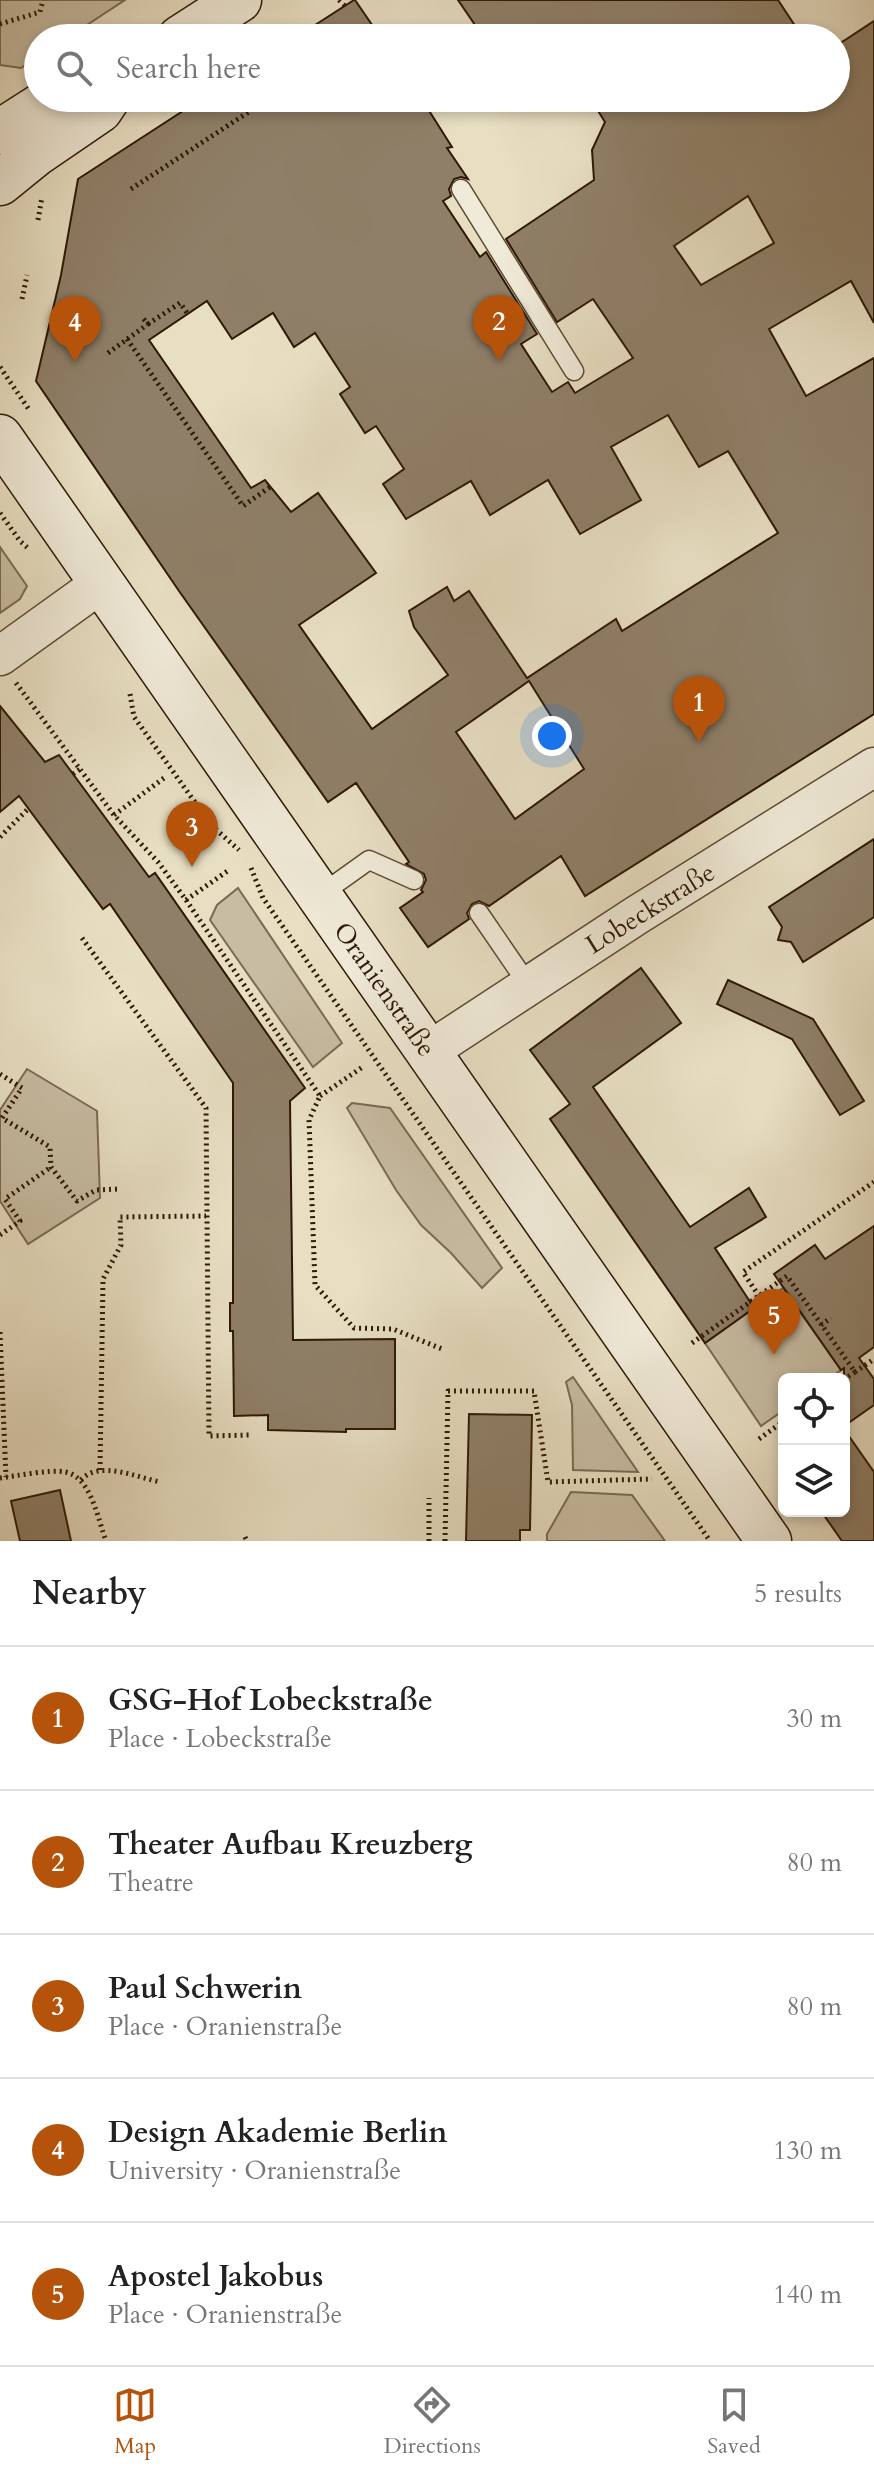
<!DOCTYPE html>
<meta charset="utf-8">
<style>
body{margin:0;font-family:Cardo,serif;background:#f2f2f2;color:#222}
.controls{position:absolute;right:24px;bottom:24px;display:grid;overflow:hidden;border-radius:12px;box-shadow:0 4px 12px #0003}
.controls button{width:72px;height:72px;display:grid;place-items:center;padding:0;border:0;border-bottom:2px solid #e0e0e0;background:#fff;color:#222;font:40px sans-serif}
.you{position:absolute;left:552px;top:736px;width:28px;height:28px;margin:-20px;border:6px solid #fff;border-radius:50%;background:#1a73e8;box-shadow:0 0 0 12px #1a73e833}
.badge{display:grid;place-items:center;width:52px;height:52px;border-radius:50%;background:#b45309;color:#fff;font-size:26px;font-weight:700}
.pin{position:absolute;translate:-50% -66px;filter:drop-shadow(0 2px 4px #0008)}
.pin::after{content:'';position:absolute;top:42px;width:28px;height:24px;background:inherit;clip-path:polygon(0 0,100% 0,50% 100%)}
.list{margin:0;padding:0;list-style:none}
h2{display:flex;justify-content:space-between;align-items:center;height:104px;margin:0;padding:0 32px;font-size:34px}
h2 small{font-size:26px;font-weight:400;color:#767676}
.list li{display:grid;grid-template-columns:52px 1fr auto;gap:24px;align-items:center;box-sizing:border-box;height:144px;padding:0 32px;border-top:2px solid #e0e0e0}
.list b{display:block;font-size:30px;white-space:nowrap}
.list p{margin:0;font-size:26px;white-space:nowrap;color:#767676}
.list em{font-size:26px;font-style:normal;color:#767676}
.icon{flex:none;width:44px;height:44px;fill:none;stroke:currentColor;stroke-width:2;stroke-linecap:round;stroke-linejoin:round}
.map{position:relative;flex:none;width:874px;height:1541px;overflow:hidden}
.search{position:absolute;background:#fff;box-shadow:0 4px 12px #0003;left:24px;right:24px;top:24px;height:88px;display:flex;align-items:center;gap:20px;box-sizing:border-box;padding:0 28px;border-radius:44px;color:#767676;font-size:30px}
.sheet{height:824px;background:#fff}
nav{display:flex;justify-content:space-around;align-items:center;box-sizing:border-box;height:112px;border-top:2px solid #e0e0e0;background:#fff;font-size:22px;color:#767676}
nav a{display:grid;justify-items:center;gap:4px}
nav .on{color:#b45309}
.map>svg:first-child{display:block}
</style>
<div class="map">
<svg width="874" height="1541" viewBox="0 0 874 1541">
<rect width="100%" height="100%" fill="#e8dfc3"/>
<filter id="stains"><feTurbulence type="fractalNoise" baseFrequency=".0025" numOctaves="4"/><feColorMatrix values="0 0 0 0 .2 0 0 0 0 .09 0 0 0 0 .02 0 0 0 .5 -.17"/></filter>
<radialGradient id="worn" r=".72"><stop offset=".6" stop-color="#630" stop-opacity="0"/><stop offset="1" stop-color="#630" stop-opacity=".3"/></radialGradient>
<g fill="#c8bda3" stroke="#7b6a54" stroke-width="2">
<path d="M0,0H125L67,38H38V57L21,68L0,65Z"/>
<path d="M0,547L27,586L20,599L0,613Z"/>
<path d="M238,888L342,1043L313,1067L210,920L217,905Z"/>
<path d="M27,1069L97,1111L100,1198L28,1244L0,1201V1110Z"/>
<path d="M352,1103L390,1108L502,1268L482,1288L451,1253L421,1225L396,1190L347,1108Z"/>
<path d="M783,1288L841,1370L829,1379H784V1410L761,1426L705,1343Z"/>
<path d="M573,1377L638,1472L573,1470L572,1405L566,1382Z"/>
<path d="M571,1492L632,1495L665,1541H547V1534Z"/>
</g>
<g fill="#8f7f68" stroke="#2e1805" stroke-width="2" fill-rule="evenodd">
<path d="M355,0L381,38H295L354,0Z"/>
<path d="M458,0H778L803,38H484Z"/>
<path d="M874,21V323L851,281L769,329L806,396L874,358V714L585,896L561,856L489,906L479,901L472,904L467,913L469,919L428,947L400,908L423,892L421,890L426,880L424,874L406,864L409,862L356,783L328,802L179,591L36,381L61,275L78,179L203,98H421L452,147L447,148L468,179L461,177L454,179L449,189L451,196L443,201L480,257L486,252L537,334L521,344L552,392L568,382L575,393L633,358L593,299L557,322L506,239L594,180L592,150L605,122L590,98H836V46ZM748,196L774,243L701,285L674,246ZM207,301L232,339L273,313L294,347L315,333L350,387L340,394L365,433L376,426L404,469L383,484L406,519L471,481L490,515L548,480L580,534L641,500L611,447L668,415L699,467L728,451L778,533L622,631L616,619L527,678L469,591L454,601L447,587L409,611L414,627L448,675L372,729L299,625L376,573L318,493L291,512L265,480L251,488L149,340ZM529,681L584,769L515,819L456,732Z"/>
<path d="M0,706L45,762L59,755L149,877L155,873L305,1088L290,1101L293,1340L395,1339V1429H346V1432L268,1430V1415L234,1416L233,1331H230V1303H233V1083L110,904L103,909L19,796L0,812Z"/>
<path d="M874,839V917L803,962L791,942L778,940L782,927L769,907Z"/>
<path d="M641,968L681,1023L593,1087L690,1227L749,1188L766,1217L715,1248L754,1308L705,1343L550,1119L570,1104L530,1050Z"/>
<path d="M728,980L813,1019L864,1101L840,1115L792,1039L717,1004Z"/>
<path d="M874,1226V1347L859,1358L874,1379V1405L844,1426V1368L841,1370L774,1274L815,1245L825,1259Z"/>
<path d="M469,1414L532,1415L530,1530H520V1541H466Z"/>
<path d="M844,1429L874,1472V1541H842L821,1511H844Z"/>
<path d="M60,1490L71,1541H20L11,1501Z"/>
</g>
<g fill="none" stroke-linecap="round" stroke-linejoin="round">
<g stroke="#5c4a34" stroke-width="21">
<g id="service">
<path d="M461,189L574,371"/>
<path d="M320,895L369,860L414,880"/>
<path d="M479,913L529,986"/>
</g>
</g>
<g stroke="#5c4a34" stroke-width="41">
<g id="minor">
<path d="M0,656L103,582"/>
<path d="M429,1051L637,915L874,767"/>
</g>
</g>
<g stroke="#2e1805" stroke-width="47">
<g id="secondary">
<path d="M180,38L239,0"/>
<path d="M0,132L53,98"/>
<path d="M0,183L37,153L100,110L108,98"/>
<path d="M0,437L769,1541"/>
</g>
</g>
<g stroke="#2e1805" stroke-width="5" stroke-dasharray="2 4" stroke-linecap="butt">
<path d="M339,0L345,6"/>
<path d="M0,24L40,12L43,0"/>
<path d="M131,189L270,98"/>
<path d="M38,220L42,197"/>
<path d="M22,299L27,275"/>
<path d="M148,324L180,303L188,314"/>
<path d="M127,339L243,506L270,487"/>
<path d="M108,353L148,324L142,317"/>
<path d="M0,367L30,411"/>
<path d="M0,513L20,541L29,549"/>
<path d="M16,683L114,815L158,862L186,900L320,1096L309,1120L315,1285L354,1328L393,1329L442,1349"/>
<path d="M130,694L134,717L212,826L239,850"/>
<path d="M73,774L80,769"/>
<path d="M114,815L164,778"/>
<path d="M0,837L28,809"/>
<path d="M251,868L263,898L710,1541"/>
<path d="M186,900L229,870"/>
<path d="M82,938L206,1108L209,1436L250,1435"/>
<path d="M0,1074L22,1088L2,1118L50,1147L51,1167L77,1201L96,1190L119,1189"/>
<path d="M320,1096L364,1066"/>
<path d="M0,1235L20,1221L5,1199L51,1167"/>
<path d="M759,1296L743,1272L874,1182"/>
<path d="M821,1325L831,1318"/>
<path d="M0,1332L6,1477"/>
<path d="M692,1343L787,1276L855,1372L844,1379"/>
<path d="M855,1372L874,1359"/>
<path d="M759,1439L784,1421"/>
<path d="M100,1470L103,1279L121,1245L120,1217L206,1216"/>
<path d="M0,1478C16,1476 51,1469 65,1472C91,1476 98,1520 106,1541"/>
<path d="M81,1480C99,1460 136,1477 160,1482"/>
<path d="M245,1537L247,1541"/>
<path d="M429,1541V1498"/>
<path d="M445,1541L448,1391H534L548,1482L652,1479"/>
</g>
<use href="#service" stroke="#f0ead8" stroke-width="18"/>
<use href="#minor" stroke="#f0ead8" stroke-width="38"/>
<use href="#secondary" stroke="#f0ead8" stroke-width="44"/>
</g>
<g text-anchor="middle" stroke-width="8" stroke-linejoin="round" paint-order="stroke">
<g font-size="26" fill="#2e1805" stroke="#f0ead8">
<text transform="translate(650 908) rotate(-32)" y="9">Lobeckstraße</text>
<text transform="translate(385 989) rotate(55)" y="9">Oranienstraße</text>
</g>
</g>
<rect width="100%" height="100%" filter="url(#stains)"/>
<rect width="100%" height="100%" fill="url(#worn)"/>
</svg>
<div class="controls">
<button><svg class="icon" aria-label="locate" viewBox="0 0 24 24"><circle cx="12" cy="12" r="6"/><path d="M12 2v4M12 18v4M2 12h4M18 12h4"/></svg></button>
<button><svg class="icon" aria-label="layers" viewBox="0 0 24 24"><path d="M12 4l9 5-9 5-9-5zM3 14l9 5 9-5"/></svg></button>
</div>
<div class="you"></div>
<div class="pin badge" style="left:699px;top:742px">1</div>
<div class="pin badge" style="left:499px;top:361px">2</div>
<div class="pin badge" style="left:192px;top:867px">3</div>
<div class="pin badge" style="left:75px;top:362px">4</div>
<div class="pin badge" style="left:774px;top:1355px">5</div>
<div class="search"><svg class="icon" aria-label="search" viewBox="0 0 24 24"><circle cx="10" cy="10" r="6"/><path d="M15 15l6 6"/></svg>Search here</div>
</div>
<section class="sheet">
<h2>Nearby<small>5 results</small></h2>
<ul class="list">
<li><span class="badge">1</span><div><b>GSG-Hof Lobeckstraße</b><p>Place · Lobeckstraße</p></div><em>30 m</em></li>
<li><span class="badge">2</span><div><b>Theater Aufbau Kreuzberg</b><p>Theatre</p></div><em>80 m</em></li>
<li><span class="badge">3</span><div><b>Paul Schwerin</b><p>Place · Oranienstraße</p></div><em>80 m</em></li>
<li><span class="badge">4</span><div><b>Design Akademie Berlin</b><p>University · Oranienstraße</p></div><em>130 m</em></li>
<li><span class="badge">5</span><div><b>Apostel Jakobus</b><p>Place · Oranienstraße</p></div><em>140 m</em></li>
</ul>
</section>
<nav>
<a class="on"><svg class="icon" aria-label="map" viewBox="0 0 24 24"><path d="M3 6l6-2 6 2 6-2v14l-6 2-6-2-6 2zM9 4v14M15 6v14"/></svg>Map</a>
<a><svg class="icon" aria-label="directions" viewBox="0 0 24 24"><path d="M12 3l9 9-9 9-9-9zM9 14v-3h6M13 9l2 2-2 2"/></svg>Directions</a>
<a><svg class="icon" aria-label="saved" viewBox="0 0 24 24"><path d="M7 4h10v16l-5-4-5 4z"/></svg>Saved</a>
</nav>
